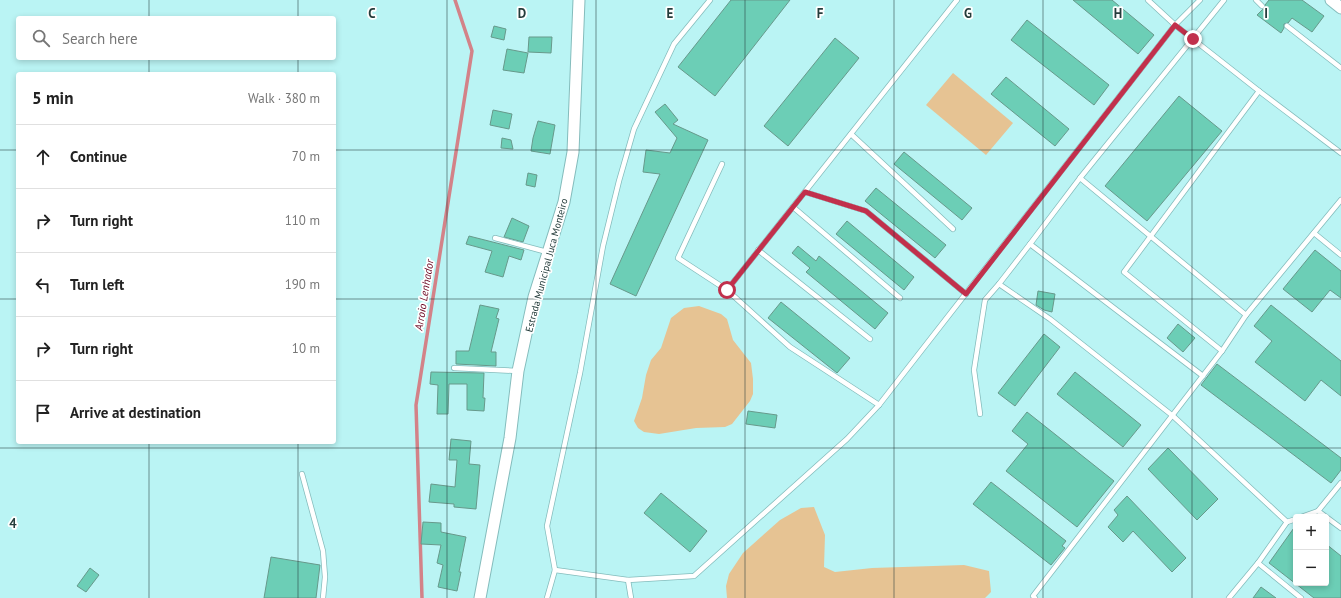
<!DOCTYPE html>
<meta charset="utf-8">
<style>
body{margin:0;font-family:"PT Sans",sans-serif;background:#f2f2f2;color:#222}
.controls{position:absolute;right:12px;bottom:12px;display:grid;overflow:hidden;border-radius:4px;box-shadow:0 2px 6px #0003}
.controls button{width:36px;height:36px;display:grid;place-items:center;padding:0;border:0;border-bottom:1px solid #e0e0e0;background:#fff;color:#222;font:20px sans-serif}
.stop{position:absolute;width:12px;height:12px;margin:-9px;border:3px solid #c1304c;border-radius:50%;background:#fff}
.stop.end{background:#c1304c;border-color:#fff;box-shadow:0 1px 4px #0008}
.list{margin:0;padding:0;list-style:none}
h2{display:flex;justify-content:space-between;align-items:center;height:52px;margin:0;padding:0 16px;font-size:17px}
h2 small{font-size:13px;font-weight:400;color:#767676}
.list li{display:grid;grid-template-columns:26px 1fr auto;gap:12px;align-items:center;box-sizing:border-box;height:64px;padding:0 16px;border-top:1px solid #e0e0e0}
.list b{display:block;font-size:15px;white-space:nowrap}
.list em{font-size:13px;font-style:normal;color:#767676}
.icon{flex:none;width:22px;height:22px;fill:none;stroke:currentColor;stroke-width:2;stroke-linecap:round;stroke-linejoin:round}
.map{position:relative;flex:none;width:1341px;height:598px;overflow:hidden}
.search{position:absolute;background:#fff;box-shadow:0 2px 6px #0003;left:16px;top:16px;width:320px;height:44px;display:flex;align-items:center;gap:10px;box-sizing:border-box;padding:0 14px;border-radius:4px;color:#767676;font-size:15px}
.panel{position:absolute;background:#fff;box-shadow:0 2px 6px #0003;left:16px;top:72px;width:320px;height:372px;border-radius:4px}
.map>svg:first-child{display:block}
</style>
<div class="map">
<svg width="1341" height="598" viewBox="0 0 1341 598">
<rect width="100%" height="100%" fill="#baf4f4"/>
<g fill="#e6c393">
<path d="M953,73L1013,123L986,155L926,105Z"/>
<path d="M699,306L721,314L727,319L733,340L751,363L753,379V394L750,401L732,424L725,427L696,428L659,434L644,432L638,428L634,421L642,398L646,375L651,360L661,348L671,318L684,308Z"/>
<path d="M814,507L825,535L824,567L835,572L872,568L964,565L989,571L991,592L985,598H727L726,586L729,574L743,553L780,520L801,508Z"/>
</g>
<g fill="none" stroke-linecap="round" stroke-linejoin="round">
<path stroke="#d38288" stroke-width="3.5" d="M422,598L416,405L472,51L455,0"/>
</g>
<g fill="#6cceb6" stroke="#67998b">
<path d="M731,0H790L715,96L678,67Z"/>
<path d="M1073,0H1112L1154,35L1138,54Z"/>
<path d="M1269,0H1302L1324,16L1312,32L1292,18L1288,23L1284,24V28L1281,33L1257,15L1262,10L1265,8V5Z"/>
<path d="M1027,20L1109,85L1094,105L1011,40Z"/>
<path d="M494,26L506,29L504,40L491,37Z"/>
<path d="M529,37H552L551,53L528,52Z"/>
<path d="M835,38L859,58L788,146L764,126Z"/>
<path d="M507,49L528,53L524,73L503,70Z"/>
<path d="M1006,77L1069,129L1055,146L991,94Z"/>
<path d="M1179,96L1222,131L1147,221L1105,186Z"/>
<path d="M665,104L678,120L673,124L708,140L636,296L610,284L660,174L643,172L646,150L670,153L677,138L655,112Z"/>
<path d="M493,110L512,114L509,129L490,125Z"/>
<path d="M538,121L555,125L550,154L531,151L533,138Z"/>
<path d="M502,138L511,140L513,149L501,148Z"/>
<path d="M904,152L972,208L962,220L894,164Z"/>
<path d="M528,173L537,175L535,187L526,185Z"/>
<path d="M876,188L946,245L935,258L865,201Z"/>
<path d="M512,218L529,226L523,242L504,237Z"/>
<path d="M847,221L914,277L904,290L836,234Z"/>
<path d="M469,236L524,250L521,260L509,256L503,277L485,272L492,251L466,244Z"/>
<path d="M798,246L816,261L819,256L888,313L875,329L806,272L810,268L792,253Z"/>
<path d="M1315,250L1341,271V298L1330,290L1312,312L1283,289Z"/>
<path d="M1038,291L1055,294L1052,312L1044,310L1036,305Z"/>
<path d="M781,302L850,358L837,373L768,318Z"/>
<path d="M480,305L499,309L496,318L499,319L491,352H496V366L456,364V351H469Z"/>
<path d="M1271,305L1341,361V396L1321,380L1305,401L1255,362L1272,341L1254,326Z"/>
<path d="M1178,324L1195,338L1183,352L1167,338Z"/>
<path d="M1044,334L1060,347L1015,406L998,393Z"/>
<path d="M1217,364L1341,458V470L1331,483L1201,385Z"/>
<path d="M431,372L484,373L483,398H485L484,411L467,410V384H449L448,414H437L438,385L430,384Z"/>
<path d="M1075,372L1141,425L1123,447L1057,394Z"/>
<path d="M748,411L777,415L775,428L746,424Z"/>
<path d="M1027,412L1114,481L1077,527L1006,471L1028,444L1012,431Z"/>
<path d="M451,439L471,441L469,464L480,465L476,509L454,507V504L429,502L431,484L455,487L457,460H449Z"/>
<path d="M1168,448L1218,499L1197,520L1148,469Z"/>
<path d="M991,482L1066,541L1062,546L1065,548L1051,565L973,504Z"/>
<path d="M661,493L707,531L690,552L644,513Z"/>
<path d="M1127,496L1186,558L1172,572L1133,531L1123,542L1108,527L1118,515L1114,510Z"/>
<path d="M423,522L441,523V532L466,537L459,572H461L457,591L438,587L443,565L437,563L441,545L421,544Z"/>
<path d="M1296,525V583H1326V544L1341,556V598H1314L1269,563Z"/>
<path d="M271,557L320,565L316,598H264Z"/>
<path d="M90,568L99,575L86,592L77,586Z"/>
<path d="M1261,587L1276,598H1253Z"/>
</g>
<g fill="none" stroke-linecap="round" stroke-linejoin="round">
<g stroke="#84bcbc" stroke-width="6">
<g id="service">
<path d="M1200,0L1175,25L1259,91L1341,153"/>
<path d="M1256,0L1262,6"/>
<path d="M1287,26L1341,68"/>
<path d="M851,134L953,229"/>
<path d="M722,164L678,258L727,290"/>
<path d="M1080,178L1246,315"/>
<path d="M805,192L866,211L966,294"/>
<path d="M793,207L900,298"/>
<path d="M1314,233L1341,255"/>
<path d="M495,238L547,252"/>
<path d="M1030,244L1203,376"/>
<path d="M758,250L870,339"/>
<path d="M999,284L1050,319L1173,416L1287,522L1296,519"/>
<path d="M1222,351L1124,272L1259,91"/>
<path d="M454,368L518,371"/>
<path d="M879,405L790,347L727,290L957,0"/>
<path d="M980,414L974,370L985,300L999,284L1030,244L1080,178L1224,0"/>
<path d="M302,474L323,551L325,577L323,598"/>
<path d="M1318,511L1341,483"/>
<path d="M1301,517L1318,511L1341,528"/>
<path d="M1258,563L1301,598"/>
<path d="M555,570L628,580L694,576L847,439L879,405L1175,25L1148,0"/>
<path d="M628,580L631,598"/>
<path d="M547,598L555,570L547,526L580,373L603,246L619,181L634,129L674,44L710,0"/>
<path d="M1035,598L1033,596L1222,351L1246,315L1341,200"/>
<path d="M1229,598L1258,563L1287,522"/>
</g>
</g>
<g stroke="#84bcbc" stroke-width="13">
<g id="tertiary">
<path d="M1331,0L1341,8"/>
<path d="M480,598L510,438L518,371L534,297L564,202L573,152L579,0"/>
</g>
</g>
<use href="#service" stroke="#fff" stroke-width="4.5"/>
<use href="#tertiary" stroke="#fff" stroke-width="11"/>
</g>
<g fill="none" stroke-linecap="round" stroke-linejoin="round">
<path stroke="#c1304c" stroke-width="5" d="M727,290L805,192L866,211L966,294L1175,25L1193,39"/>
</g>
<path fill="none" stroke="#253d3c" stroke-width="1" stroke-opacity="0.55" d="M149,0V18M298,0V18M447,0V598M596,0V598M745,0V598M894,0V598M1043,0V598M1192,0V598M149,58V74M298,58V74M0,150H18M334,150H1341M0,299H18M334,299H1341M149,442V598M298,442V598M0,448H1341"/>
<g text-anchor="middle" stroke-width="3.5" stroke-linejoin="round" paint-order="stroke">
<g font-size="10" fill="#253d3c" stroke="#fff">
<text transform="translate(546 265) rotate(-75)" y="4">Estrada Municipal Juca Monteiro</text>
</g>
<g font-size="11" font-style="italic" fill="#68021e" stroke="#fff">
<text transform="translate(424 295) rotate(-81)" y="4">Arroio Lenhador</text>
</g>
</g>
<g font-size="13" text-anchor="middle" font-weight="bold" fill="#253d3c" stroke="#fff" stroke-width="3.5" stroke-linejoin="round" paint-order="stroke">
<text x="372" y="18">C</text>
<text x="522" y="18">D</text>
<text x="670" y="18">E</text>
<text x="820" y="18">F</text>
<text x="968" y="18">G</text>
<text x="1118" y="18">H</text>
<text x="1266" y="18">I</text>
<text x="13" y="528">4</text>
</g>
</svg>
<div class="controls">
<button>+</button>
<button>−</button>
</div>
<div class="stop" style="left:727px;top:290px"></div>
<div class="stop end" style="left:1193px;top:39px"></div>
<div class="search"><svg class="icon" aria-label="search" viewBox="0 0 24 24"><circle cx="10" cy="10" r="6"/><path d="M15 15l6 6"/></svg>Search here</div>
<section class="panel">
<h2>5 min<small>Walk · 380 m</small></h2>
<ul class="list">
<li><svg class="icon" aria-label="ahead" viewBox="0 0 24 24"><path d="M12 20V5M6 11l6-6 6 6"/></svg><div><b>Continue</b></div><em>70 m</em></li>
<li><svg class="icon" aria-label="right" viewBox="0 0 24 24"><path d="M7 20v-9h11M14 6l5 5-5 5"/></svg><div><b>Turn right</b></div><em>110 m</em></li>
<li><svg class="icon" aria-label="left" viewBox="0 0 24 24"><path d="M17 20v-9H6M10 6l-5 5 5 5"/></svg><div><b>Turn left</b></div><em>190 m</em></li>
<li><svg class="icon" aria-label="right" viewBox="0 0 24 24"><path d="M7 20v-9h11M14 6l5 5-5 5"/></svg><div><b>Turn right</b></div><em>10 m</em></li>
<li><svg class="icon" aria-label="arrive" viewBox="0 0 24 24"><path d="M6 21V4h12l-3 4 3 4H6"/></svg><div><b>Arrive at destination</b></div></li>
</ul>
</section>
</div>
